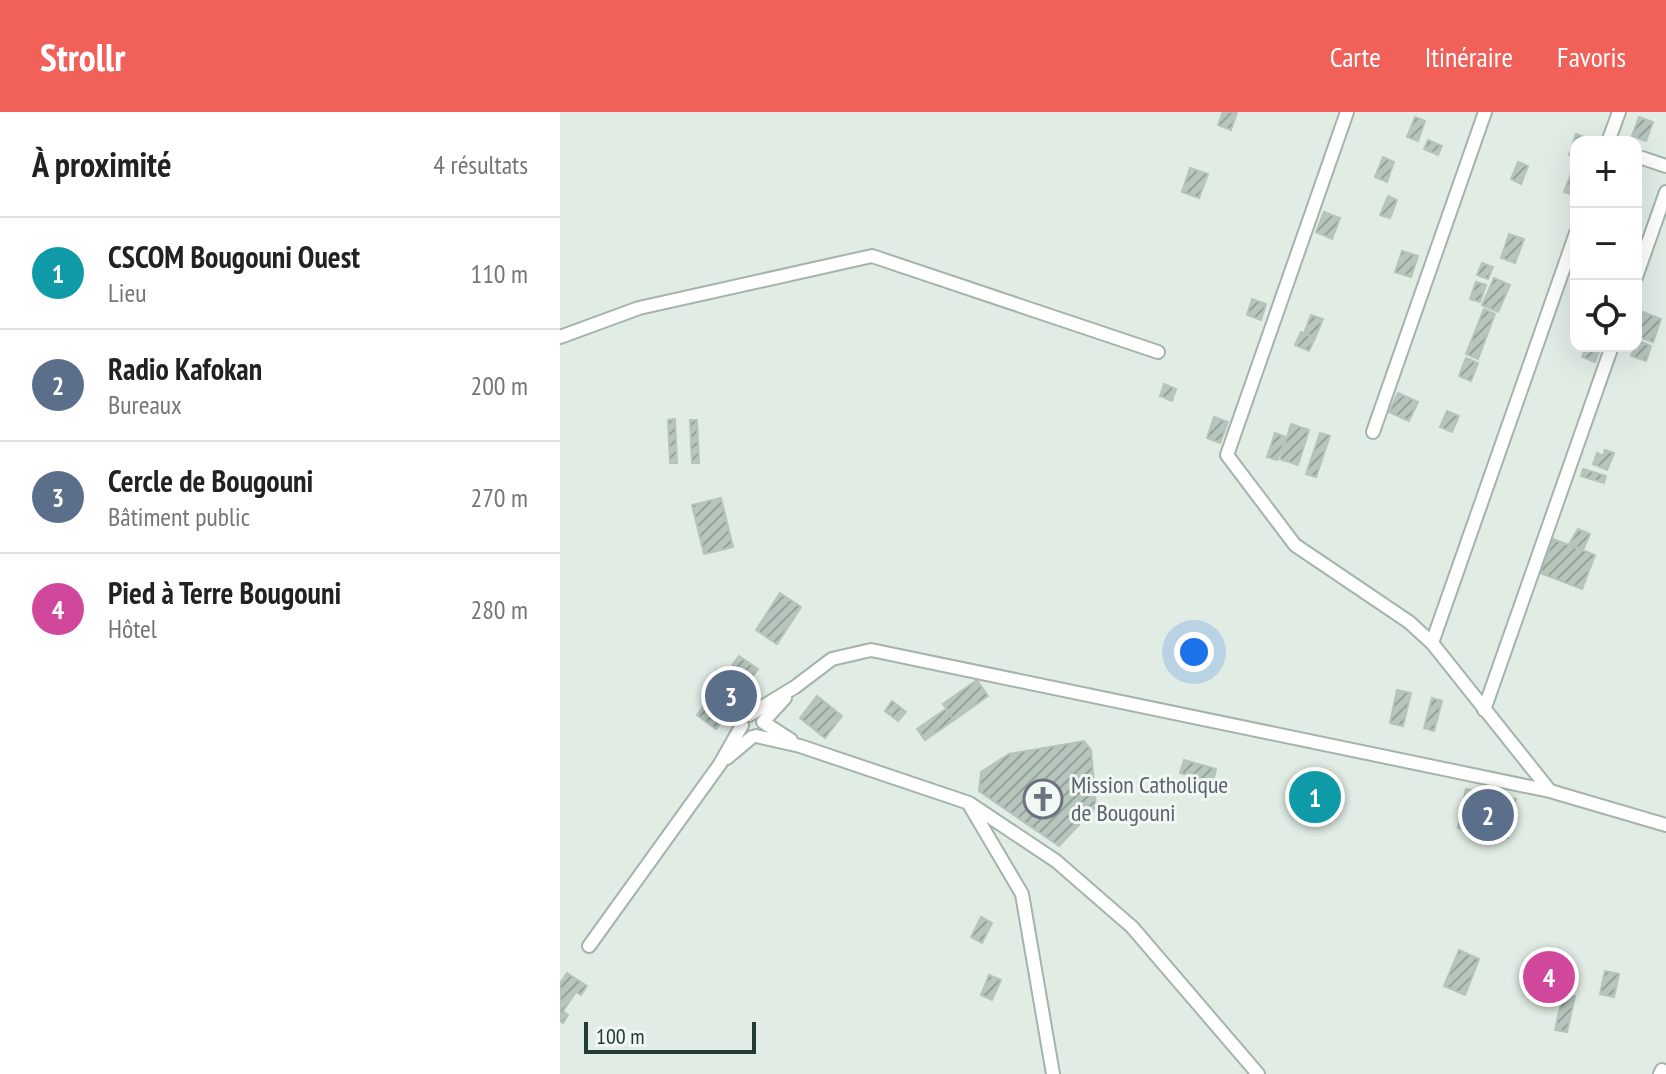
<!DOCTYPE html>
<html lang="fr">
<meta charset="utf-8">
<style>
body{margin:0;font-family:"PT Sans Narrow",sans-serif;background:#f6f6f6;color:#222}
.controls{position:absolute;right:24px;top:24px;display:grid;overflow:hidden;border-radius:16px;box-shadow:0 8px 32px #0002}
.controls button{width:72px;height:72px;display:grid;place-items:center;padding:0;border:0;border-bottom:2px solid #e0e0e0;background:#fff;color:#222;font:40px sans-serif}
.scale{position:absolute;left:24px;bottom:20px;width:172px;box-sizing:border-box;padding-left:8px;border:4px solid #213c30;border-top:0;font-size:22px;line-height:28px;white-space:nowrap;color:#213c30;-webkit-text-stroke:6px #f1f8f3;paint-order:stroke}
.you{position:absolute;left:634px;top:540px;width:28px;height:28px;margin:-20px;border:6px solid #fff;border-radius:50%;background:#1a73e8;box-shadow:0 0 0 12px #1a73e833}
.badge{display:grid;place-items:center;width:52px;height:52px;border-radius:50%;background:#f26159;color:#fff;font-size:26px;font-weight:700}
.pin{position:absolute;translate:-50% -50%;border:4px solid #fff;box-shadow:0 2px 8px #0006}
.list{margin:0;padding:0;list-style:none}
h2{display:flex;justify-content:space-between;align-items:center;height:104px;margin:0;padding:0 32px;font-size:34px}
h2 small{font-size:26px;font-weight:400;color:#767676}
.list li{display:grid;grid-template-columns:52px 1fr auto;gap:24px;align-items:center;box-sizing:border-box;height:112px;padding:0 32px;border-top:2px solid #e0e0e0}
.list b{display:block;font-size:30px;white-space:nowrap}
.list p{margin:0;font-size:26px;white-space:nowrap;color:#767676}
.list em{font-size:26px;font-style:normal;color:#767676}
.icon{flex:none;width:44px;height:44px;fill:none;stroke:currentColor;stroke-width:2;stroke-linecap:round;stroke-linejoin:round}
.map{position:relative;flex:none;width:1106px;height:962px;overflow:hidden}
header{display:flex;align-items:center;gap:48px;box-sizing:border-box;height:112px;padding:0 40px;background:#f26159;color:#fff}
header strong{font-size:38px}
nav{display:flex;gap:44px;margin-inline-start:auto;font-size:28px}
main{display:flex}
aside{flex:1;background:#fff}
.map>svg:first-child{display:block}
</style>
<header>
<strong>Strollr</strong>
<nav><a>Carte</a><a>Itinéraire</a><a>Favoris</a></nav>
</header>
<main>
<aside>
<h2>À proximité<small>4 résultats</small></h2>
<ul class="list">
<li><span class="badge" style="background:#0f9aa8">1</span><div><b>CSCOM Bougouni Ouest</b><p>Lieu</p></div><em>110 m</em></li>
<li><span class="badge" style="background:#5c6f8a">2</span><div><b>Radio Kafokan</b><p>Bureaux</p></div><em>200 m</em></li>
<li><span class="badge" style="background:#5c6f8a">3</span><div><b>Cercle de Bougouni</b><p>Bâtiment public</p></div><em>270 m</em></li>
<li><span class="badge" style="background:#d1479c">4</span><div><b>Pied à Terre Bougouni</b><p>Hôtel</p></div><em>280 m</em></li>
</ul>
</aside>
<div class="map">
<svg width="1106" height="962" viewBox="0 0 1106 962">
<defs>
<pattern id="building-hatch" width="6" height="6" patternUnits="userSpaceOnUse" patternTransform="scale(2)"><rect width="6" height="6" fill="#b6c6bd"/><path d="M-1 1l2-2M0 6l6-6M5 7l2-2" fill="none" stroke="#94a29a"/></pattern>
</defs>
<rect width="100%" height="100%" fill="#e1ece5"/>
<g fill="url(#building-hatch)" stroke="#b3c5ba" stroke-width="2">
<path d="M663,0H677L671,18L658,13Z"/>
<path d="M855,5L865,9L858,29L847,25Z"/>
<path d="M1079,5L1093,10L1086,29L1072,24Z"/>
<path d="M1016,22L1035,29L1016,30V45L1009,43Z"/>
<path d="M868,28L882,34L878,43L864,37Z"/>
<path d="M823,45L834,50L827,70L815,65Z"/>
<path d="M1016,49V82L1015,84L1004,80Z"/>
<path d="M958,50L968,54L961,72L951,67Z"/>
<path d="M630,56L648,62L639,86L622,80Z"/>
<path d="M828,84L837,88L830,106L820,103Z"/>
<path d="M764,100L780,106L772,127L756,120Z"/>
<path d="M949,122L964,127L955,151L941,146Z"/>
<path d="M842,139L858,144L851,165L835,160Z"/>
<path d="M922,151L933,155L928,167L917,163Z"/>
<path d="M934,166L950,173L938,200L922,193Z"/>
<path d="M916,170L926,173L920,190L910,187Z"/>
<path d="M692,187L706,192L701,208L687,203Z"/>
<path d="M924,197L935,202L918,247L906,242Z"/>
<path d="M1083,200L1101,207L1093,230L1076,224Z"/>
<path d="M751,203L763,207L755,226L744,221Z"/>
<path d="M741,220L755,226L749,239L735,233Z"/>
<path d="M1077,228L1091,234L1086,249L1071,244Z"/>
<path d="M1026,234H1041L1035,250L1022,245Z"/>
<path d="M906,246L918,251L911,269L899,264Z"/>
<path d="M604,272L616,277L612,289L600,284Z"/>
<path d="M838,281L858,290L849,309L829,300Z"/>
<path d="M887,299L899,304L892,320L880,315Z"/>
<path d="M654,305L668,310L660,331L647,326Z"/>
<path d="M115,307L117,351H110L108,308Z"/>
<path d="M130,308H137L139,351H132Z"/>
<path d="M731,312L749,318L738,353L720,347Z"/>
<path d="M715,321L726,325L717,348L707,345Z"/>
<path d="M760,321L770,324L756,365L746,362Z"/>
<path d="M1045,338L1054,341L1047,358L1033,352L1037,341L1043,344Z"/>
<path d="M1023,357L1046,364L1044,371L1021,364Z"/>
<path d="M161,386L173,435L144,442L132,393Z"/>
<path d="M1018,417L1030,422L1023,438L1009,432Z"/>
<path d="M993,427L1035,443L1022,477L980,461Z"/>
<path d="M220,481L241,495L217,532L196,518Z"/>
<path d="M179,544L198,557L156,617L137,603Z"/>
<path d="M156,558L164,564L151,582L143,577Z"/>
<path d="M417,568L428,584L394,608L383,592Z"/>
<path d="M837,578L851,581L843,614L830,611Z"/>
<path d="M257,584L282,604L265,626L240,606Z"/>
<path d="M872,586L882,589L874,619L864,616Z"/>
<path d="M332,589L346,600L338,609L325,599Z"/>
<path d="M386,597L394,608L365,628L357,617Z"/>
<path d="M524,629L531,638L536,695L499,734L419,679L421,660L449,642Z"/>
<path d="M624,648L656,657L653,670L620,661Z"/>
<path d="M755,668L763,670L755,701L746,699Z"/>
<path d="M764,670L774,673L764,703L754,700Z"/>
<path d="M906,677L956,687L948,726L898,716Z"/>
<path d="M421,805L432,811L422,831L411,825Z"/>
<path d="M899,838L919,847L905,883L884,874Z"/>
<path d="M1045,859L1059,862L1054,885L1040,882Z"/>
<path d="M7,861L27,874L21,883L16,880L3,899L8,903L3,911L0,909V871Z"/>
<path d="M429,863L441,868L432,888L421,883Z"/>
<path d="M1003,882L1015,884L1007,920L995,918Z"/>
</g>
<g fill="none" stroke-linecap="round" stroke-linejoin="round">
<g stroke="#a4b4ab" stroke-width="16">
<g id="minor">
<path d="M787,0L667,343L735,433L849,510L872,531L990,679"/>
<path d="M1048,30L1059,0"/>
<path d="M1076,44L1106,54"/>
<path d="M1076,165L1106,80"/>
<path d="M0,225L79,196L312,144L598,240"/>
<path d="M813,320L925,0"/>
<path d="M872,531L1016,121"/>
<path d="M225,586L203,610L231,628"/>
<path d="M924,598L1052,234"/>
<path d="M189,603L235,575L272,547L311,538L990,679L1106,713"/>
<path d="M196,624L240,634L409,691L496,749L572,815L698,962"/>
<path d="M167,646L192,625"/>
<path d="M410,694L462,782L493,962"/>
<path d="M29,834L160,652L182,613"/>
<path d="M1100,962L1102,958"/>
</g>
</g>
<use href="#minor" stroke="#fff" stroke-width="12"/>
</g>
<defs>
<g id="church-ring" transform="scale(2)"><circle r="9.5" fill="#f1f8f3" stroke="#6b7280" stroke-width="1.5"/><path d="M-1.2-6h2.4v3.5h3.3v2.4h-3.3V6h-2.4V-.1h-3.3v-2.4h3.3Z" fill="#6b7280"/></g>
</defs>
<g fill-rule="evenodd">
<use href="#church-ring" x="483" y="687"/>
</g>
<g text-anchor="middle" stroke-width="6" stroke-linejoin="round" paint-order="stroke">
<g font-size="24" fill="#5b616d" stroke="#f1f8f3" text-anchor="start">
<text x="511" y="681">Mission Catholique<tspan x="511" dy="28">de Bougouni</tspan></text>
</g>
</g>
</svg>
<div class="controls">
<button>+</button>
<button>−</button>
<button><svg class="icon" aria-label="locate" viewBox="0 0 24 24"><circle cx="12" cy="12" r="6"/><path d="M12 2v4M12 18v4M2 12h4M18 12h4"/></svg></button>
</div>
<div class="scale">100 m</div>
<div class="you"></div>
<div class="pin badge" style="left:755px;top:685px;background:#0f9aa8">1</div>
<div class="pin badge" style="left:928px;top:703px;background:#5c6f8a">2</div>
<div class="pin badge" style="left:171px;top:584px;background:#5c6f8a">3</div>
<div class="pin badge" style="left:989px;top:865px;background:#d1479c">4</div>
</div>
</main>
